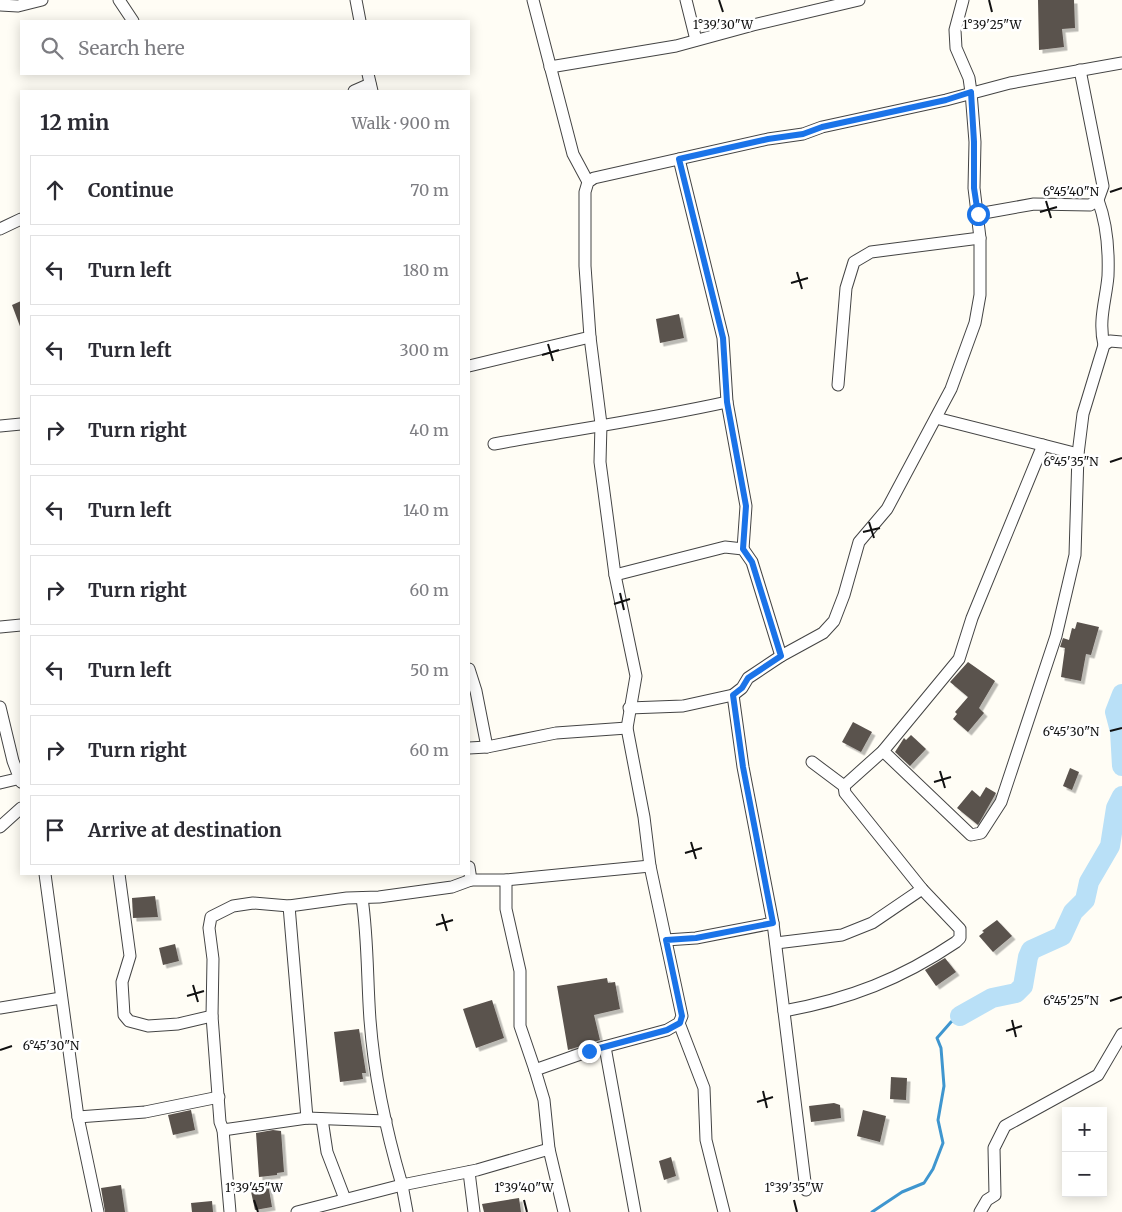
<!DOCTYPE html>
<meta charset="utf-8">
<style>
body{margin:0;font-family:Merriweather,serif;background:#f7f7f7;color:#2b2b33}
.controls{position:absolute;right:15px;bottom:15px;display:grid;overflow:hidden;border-radius:0px;box-shadow:0 2px 12px #0003}
.controls button{width:45px;height:45px;display:grid;place-items:center;padding:0;border:0;border-bottom:1px solid #e1e1e2;background:#fff;color:#2b2b33;font:25px sans-serif}
.stop{position:absolute;width:15px;height:15px;margin:-11px;border:4px solid #1a73e8;border-radius:50%;background:#fff}
.stop.end{background:#1a73e8;border-color:#fff;box-shadow:0 1px 5px #0008}
.list{margin:0;padding:0;list-style:none}
h2{display:flex;justify-content:space-between;align-items:center;height:65px;margin:0;padding:0 20px;font-size:21px}
h2 small{font-size:16px;font-weight:400;color:#7c7c81}
.list li{display:grid;grid-template-columns:32px 1fr auto;gap:15px;align-items:center;box-sizing:border-box;height:70px;margin:0 10px 10px;padding:0 10px;border:1px solid #e1e1e2;border-radius:0px}
.list b{display:block;font-size:19px;white-space:nowrap}
.list em{font-size:16px;font-style:normal;color:#7c7c81}
.icon{flex:none;width:28px;height:28px;fill:none;stroke:currentColor;stroke-width:2;stroke-linecap:round;stroke-linejoin:round}
.map{position:relative;flex:none;width:1122px;height:1212px;overflow:hidden}
.search{position:absolute;background:#fff;box-shadow:0 2px 12px #0003;left:20px;top:20px;width:450px;height:55px;display:flex;align-items:center;gap:12px;box-sizing:border-box;padding:0 18px;border-radius:0px;color:#7c7c81;font-size:19px}
.panel{position:absolute;background:#fff;box-shadow:0 2px 12px #0003;left:20px;top:90px;width:450px;height:785px;border-radius:0px}
.map>svg:first-child{display:block}
</style>
<div class="map">
<svg width="1122" height="1212" viewBox="0 0 1122 1212">
<defs>
<filter id="shadow"><feDropShadow dx="3.5" dy="3.5" stdDeviation="0" flood-color="#0004"/></filter>
</defs>
<rect width="100%" height="100%" fill="#fffdf5"/>
<g fill="none" stroke-linecap="round" stroke-linejoin="round">
<path stroke="#3f96cf" stroke-width="3" d="M872,1212L902,1192L924,1183L933,1169L943,1143L938,1120L944,1086L941,1048L937,1038L951,1022L960,1016"/>
<g stroke="#b9e0f7" stroke-width="20">
<path d="M1122,694L1115,712L1120,731L1122,766"/>
<path d="M960,1016L992,998L1016,993L1023,986L1028,957L1031,950L1062,936L1073,912L1085,900L1089,882L1110,846L1116,808L1122,796"/>
</g>
</g>
<g fill="#5a524d" filter="url(#shadow)">
<path d="M1038,0H1074L1075,28L1062,29L1064,47L1039,50Z"/>
<path d="M21,301V329L12,305Z"/>
<path d="M679,314L684,338L660,343L656,319Z"/>
<path d="M1077,622L1099,627L1091,655L1086,654L1081,681L1061,677L1065,648L1060,647L1063,638L1069,640L1072,628L1075,629Z"/>
<path d="M968,662L995,681L979,708L984,713L968,732L953,719L957,714L955,712L968,697L950,682Z"/>
<path d="M853,722L872,732L861,752L842,742Z"/>
<path d="M911,735L926,749L910,766L895,752L904,738L906,740Z"/>
<path d="M1070,768L1079,772L1072,790L1063,786Z"/>
<path d="M986,787L996,793L978,825L957,808L972,790L980,797Z"/>
<path d="M155,896L158,917L133,918L132,898Z"/>
<path d="M997,920L1012,936L993,952L979,936L984,932L982,931Z"/>
<path d="M175,944L179,961L163,965L159,948Z"/>
<path d="M945,958L956,972L936,986L925,970Z"/>
<path d="M607,978L608,983L615,982L620,1009L594,1015L600,1040L568,1050L557,986Z"/>
<path d="M492,1000L504,1038L476,1048L463,1009Z"/>
<path d="M359,1029L366,1073H362L363,1079L340,1082L334,1032Z"/>
<path d="M891,1077L907,1078L906,1100L890,1099Z"/>
<path d="M834,1103L840,1105L841,1118L811,1122L809,1106Z"/>
<path d="M191,1110L195,1130L173,1135L168,1115Z"/>
<path d="M863,1110L886,1116L880,1142L857,1136Z"/>
<path d="M273,1130L281,1131L284,1172L277,1173V1175L259,1177L256,1133Z"/>
<path d="M671,1157L676,1176L664,1180L659,1161Z"/>
<path d="M268,1184L272,1207L255,1210L250,1187Z"/>
<path d="M121,1185L125,1212H105L101,1188Z"/>
<path d="M519,1198L521,1212H484L482,1204Z"/>
<path d="M212,1201L213,1212H192L191,1203Z"/>
</g>
<g fill="none" stroke-linecap="round" stroke-linejoin="round">
<g stroke="#444" stroke-width="13">
<g id="street">
<path d="M119,0L133,21"/>
<path d="M356,0L360,21"/>
<path d="M533,0L573,154L588,182"/>
<path d="M686,0L696,40"/>
<path d="M0,5L18,6L42,0"/>
<path d="M550,67L676,46L753,25L859,0"/>
<path d="M368,74L372,91"/>
<path d="M354,91L370,84"/>
<path d="M679,159L723,338L727,402"/>
<path d="M1098,200C1107,224 1109,250 1108,276C1106,300 1098,320 1104,345"/>
<path d="M978,214L1034,204L1090,205L1098,200L1103,186L1080,70"/>
<path d="M0,229L21,219"/>
<path d="M469,366L590,337L585,266V192L588,182L594,178L768,139L803,134L822,127L946,100L1010,83L1122,63"/>
<path d="M838,385L846,288L854,262L871,252L980,238"/>
<path d="M936,418L1078,454"/>
<path d="M0,426L21,424"/>
<path d="M494,444C572,430 650,419 727,402L746,506L743,549"/>
<path d="M615,575L725,547L743,549L752,562L781,656"/>
<path d="M0,627L21,625"/>
<path d="M469,669L476,691L487,747L556,733L627,728"/>
<path d="M0,707L13,761L21,782"/>
<path d="M629,708L683,706L733,695L742,688L748,678L781,656L823,633L834,621L844,595L859,542L887,509L951,389L975,323L980,295V238L974,188L975,142L971,92L969,78L956,48L955,30L963,0"/>
<path d="M469,748L487,747"/>
<path d="M883,751L971,835L981,833L1001,802L1056,636L1075,555L1078,454L1083,414L1104,345L1110,341L1122,342"/>
<path d="M0,783L21,778"/>
<path d="M844,786L883,751L959,659L972,618L1043,445"/>
<path d="M0,827L21,808"/>
<path d="M469,867L471,880"/>
<path d="M45,874L78,1117L98,1212"/>
<path d="M119,874L130,956L122,982L124,1015L129,1021L148,1026L178,1024L212,1016"/>
<path d="M506,880V909L520,971V1026L535,1070"/>
<path d="M362,898C368,939 367,979 370,1020C374,1073 387,1134 402,1185L477,1170L549,1149"/>
<path d="M289,906L307,1118"/>
<path d="M773,923L806,1190"/>
<path d="M666,940L696,938L773,923L743,767L733,695"/>
<path d="M776,943L842,935L872,923L922,889"/>
<path d="M0,1008L61,998"/>
<path d="M784,1011C850,999 901,979 956,942L960,938V929L922,889L845,793L844,786L812,762"/>
<path d="M679,1023L704,1088L706,1140L724,1212"/>
<path d="M605,1047L635,1212"/>
<path d="M78,1117L145,1112L219,1097"/>
<path d="M322,1119L327,1152L345,1199"/>
<path d="M386,1121L307,1118L223,1130L220,1122L212,1016L213,959L209,928L211,917L233,906L253,903L289,906L347,898L379,897L452,887L471,880H506L650,866"/>
<path d="M223,1130L230,1212"/>
<path d="M469,1172L474,1212"/>
<path d="M297,1212L402,1185L407,1212"/>
<path d="M564,1212L549,1149L544,1100L535,1070L589,1051L667,1030L679,1023L682,1016L650,866L644,817L627,728L636,676L615,575L604,492L600,462L601,424L590,337"/>
<path d="M980,1212L987,1200L995,1195L994,1148L1005,1126L1098,1075L1122,1034"/>
</g>
</g>
<use href="#street" stroke="#fff" stroke-width="11"/>
</g>
<g fill="none" stroke-linecap="round" stroke-linejoin="round">
<path stroke="#1a73e8" stroke-width="6" d="M589,1051L667,1030L680,1023L682,1016L666,940L696,938L773,923L743,767L733,695L742,688L748,678L781,656L752,562L743,549L746,506L727,402L723,338L679,159L768,139L803,134L822,127L946,100L971,92L974,142V188L978,214"/>
</g>
<path fill="none" stroke="#111" stroke-width="2" d="M719,0L723,12M989,0L992,12M1110,192L1122,188M1046,201L1051,218M1040,212L1057,207M797,272L802,289M791,283L808,278M548,344L553,361M542,355L559,350M1110,462L1122,458M869,522L874,538M863,532L880,528M620,593L624,610M614,604L630,599M1110,731L1122,728M940,771L945,788M934,782L951,777M691,842L696,859M685,853L702,848M442,914L447,931M436,925L453,920M193,985L198,1002M187,996L204,991M1110,1001L1122,997M1012,1020L1016,1037M1006,1031L1022,1026M0,1050L12,1046M763,1091L767,1108M757,1102L773,1097M254,1200L258,1212M524,1200L527,1212M794,1200L797,1212"/>
<g font-size="12" text-anchor="middle" fill="#111" stroke="#fff" stroke-width="5" stroke-linejoin="round" paint-order="stroke">
<text x="723" y="29">1°39'30"W</text>
<text x="992" y="29">1°39'25"W</text>
<text x="1071" y="196">6°45'40"N</text>
<text x="1071" y="466">6°45'35"N</text>
<text x="1071" y="736">6°45'30"N</text>
<text x="1071" y="1005">6°45'25"N</text>
<text x="51" y="1050">6°45'30"N</text>
<text x="254" y="1192">1°39'45"W</text>
<text x="524" y="1192">1°39'40"W</text>
<text x="794" y="1192">1°39'35"W</text>
</g>
</svg>
<div class="controls">
<button>+</button>
<button>−</button>
</div>
<div class="stop" style="left:978px;top:214px"></div>
<div class="stop end" style="left:589px;top:1051px"></div>
<div class="search"><svg class="icon" aria-label="search" viewBox="0 0 24 24"><circle cx="10" cy="10" r="6"/><path d="M15 15l6 6"/></svg>Search here</div>
<section class="panel">
<h2>12 min<small>Walk · 900 m</small></h2>
<ul class="list">
<li><svg class="icon" aria-label="ahead" viewBox="0 0 24 24"><path d="M12 20V5M6 11l6-6 6 6"/></svg><div><b>Continue</b></div><em>70 m</em></li>
<li><svg class="icon" aria-label="left" viewBox="0 0 24 24"><path d="M17 20v-9H6M10 6l-5 5 5 5"/></svg><div><b>Turn left</b></div><em>180 m</em></li>
<li><svg class="icon" aria-label="left" viewBox="0 0 24 24"><path d="M17 20v-9H6M10 6l-5 5 5 5"/></svg><div><b>Turn left</b></div><em>300 m</em></li>
<li><svg class="icon" aria-label="right" viewBox="0 0 24 24"><path d="M7 20v-9h11M14 6l5 5-5 5"/></svg><div><b>Turn right</b></div><em>40 m</em></li>
<li><svg class="icon" aria-label="left" viewBox="0 0 24 24"><path d="M17 20v-9H6M10 6l-5 5 5 5"/></svg><div><b>Turn left</b></div><em>140 m</em></li>
<li><svg class="icon" aria-label="right" viewBox="0 0 24 24"><path d="M7 20v-9h11M14 6l5 5-5 5"/></svg><div><b>Turn right</b></div><em>60 m</em></li>
<li><svg class="icon" aria-label="left" viewBox="0 0 24 24"><path d="M17 20v-9H6M10 6l-5 5 5 5"/></svg><div><b>Turn left</b></div><em>50 m</em></li>
<li><svg class="icon" aria-label="right" viewBox="0 0 24 24"><path d="M7 20v-9h11M14 6l5 5-5 5"/></svg><div><b>Turn right</b></div><em>60 m</em></li>
<li><svg class="icon" aria-label="arrive" viewBox="0 0 24 24"><path d="M6 21V4h12l-3 4 3 4H6"/></svg><div><b>Arrive at destination</b></div></li>
</ul>
</section>
</div>
